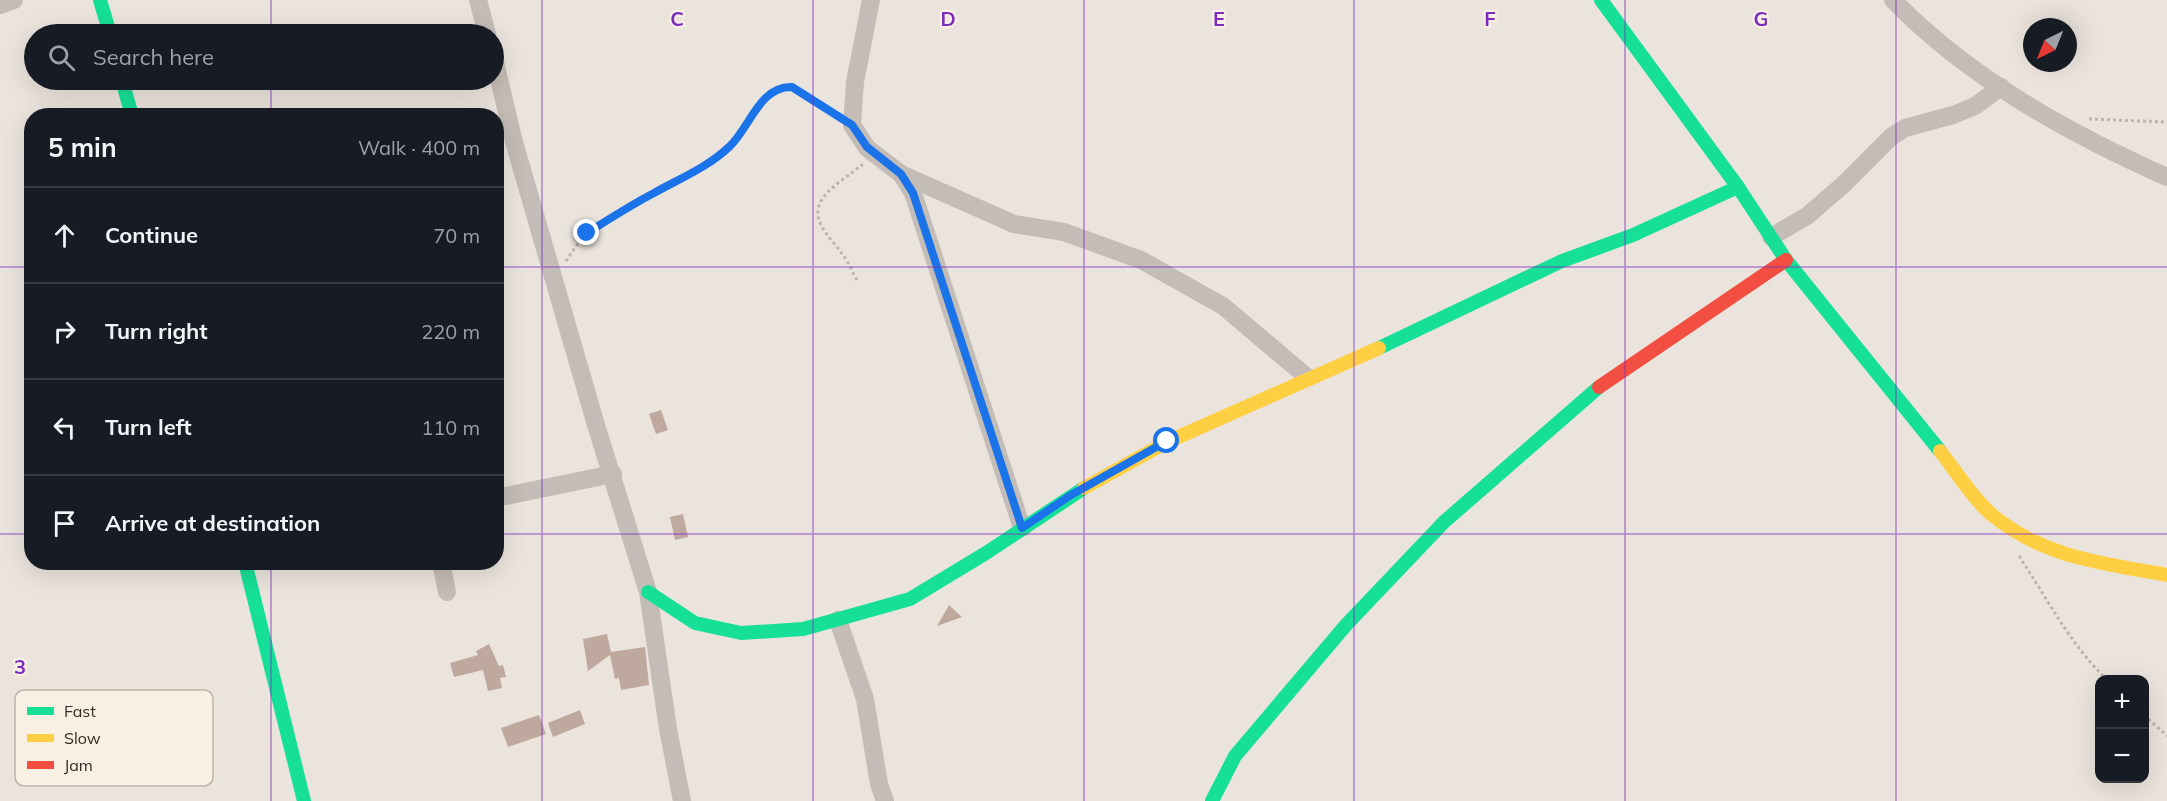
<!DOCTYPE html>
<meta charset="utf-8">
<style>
body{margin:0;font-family:Mulish,sans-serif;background:#20242c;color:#f1f3f6}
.controls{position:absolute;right:18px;bottom:18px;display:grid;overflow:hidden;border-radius:12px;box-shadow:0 6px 24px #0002}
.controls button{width:54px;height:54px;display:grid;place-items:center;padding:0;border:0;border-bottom:2px solid #363941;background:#171b24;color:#f1f3f6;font:30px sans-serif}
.compass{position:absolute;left:2023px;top:18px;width:54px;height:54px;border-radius:50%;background:#171b24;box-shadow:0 6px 24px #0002;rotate:223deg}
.stop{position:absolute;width:18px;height:18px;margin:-14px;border:4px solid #1a73e8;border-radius:50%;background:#fff}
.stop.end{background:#1a73e8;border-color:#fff;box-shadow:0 2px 6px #0008}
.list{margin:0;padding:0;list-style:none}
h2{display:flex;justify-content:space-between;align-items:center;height:78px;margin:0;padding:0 24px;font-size:26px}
h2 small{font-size:20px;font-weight:400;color:#9ea1a6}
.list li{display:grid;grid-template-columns:39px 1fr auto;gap:18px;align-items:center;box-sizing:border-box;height:96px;padding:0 24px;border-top:2px solid #363941}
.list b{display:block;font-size:22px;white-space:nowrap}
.list em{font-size:20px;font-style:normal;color:#9ea1a6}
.icon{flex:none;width:33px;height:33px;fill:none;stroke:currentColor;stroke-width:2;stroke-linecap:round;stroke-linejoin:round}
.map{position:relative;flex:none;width:2167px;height:801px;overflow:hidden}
.search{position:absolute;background:#171b24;box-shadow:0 6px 24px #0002;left:24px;top:24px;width:480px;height:66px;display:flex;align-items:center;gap:15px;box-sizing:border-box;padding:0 21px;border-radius:33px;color:#9ea1a6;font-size:22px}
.panel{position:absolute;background:#171b24;box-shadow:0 6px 24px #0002;left:24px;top:108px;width:480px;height:462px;border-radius:24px}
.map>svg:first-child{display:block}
</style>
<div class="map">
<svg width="2167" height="801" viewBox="0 0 2167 801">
<rect width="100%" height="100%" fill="#ebe4dd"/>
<g fill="#bfa89e">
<path d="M661,410L668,430L656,434L649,414Z"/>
<path d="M683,514L688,537L675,540L670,517Z"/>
<path d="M949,605L962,617L937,626Z"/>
<path d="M607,634L611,652L645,647L649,685L621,690L619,678L615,679L610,655L588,671L583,639Z"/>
<path d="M489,644L499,666L503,665L506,677L500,678L502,688L488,691L483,670L454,677L450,663L478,655L476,651Z"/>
<path d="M580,710L585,724L553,737L548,723Z"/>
<path d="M539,715L546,734L508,747L501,728Z"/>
</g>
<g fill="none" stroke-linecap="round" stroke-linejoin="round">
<g stroke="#bcb5af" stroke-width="3" stroke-dasharray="3 3" stroke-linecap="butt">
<path d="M2089,119L2167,122"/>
<path d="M566,261C573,251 580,239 588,232C630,199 684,183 726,150C745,135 759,92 782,86C795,84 826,109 838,116"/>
<path d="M857,280C852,272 849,263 843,255C830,236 805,218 826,194C836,183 851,174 863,164"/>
<path d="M2019,556C2047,598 2070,644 2107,680"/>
<path d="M2144,715L2167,736"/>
</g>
<g stroke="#c4bcb6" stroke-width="18">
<path d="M478,0L487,34"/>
<path d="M871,0L855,82L852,125L867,148L901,174L913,193L1022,528"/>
<path d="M1893,0C1969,78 2068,133 2167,177"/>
<path d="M0,5L14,0"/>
<path d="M494,58L514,142L596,425L648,592L668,729L682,801"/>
<path d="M901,174L1014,224L1064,232L1141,260L1223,306L1307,377"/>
<path d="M1771,237L1807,216L1844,184L1891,137L1905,128L1953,115L1975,106L2001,87"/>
<path d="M496,498L613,474"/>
<path d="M441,562L447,592"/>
<path d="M838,620L865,699L879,784L885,801"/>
</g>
<g stroke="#16e098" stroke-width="14">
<path d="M100,0L110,34"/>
<path d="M1601,0L1738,187L1786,260L1940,451"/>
<path d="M122,80L132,116"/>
<path d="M1379,348L1562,261L1633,235L1738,187"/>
<path d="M245,562L304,801"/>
<path d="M648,592L695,623L741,633L803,629L910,599L986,553L1084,488"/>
<path d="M1212,801L1235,756L1346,625L1444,522L1599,387"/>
</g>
<g stroke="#ffcf43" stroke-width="14">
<path d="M1940,451C1955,470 1973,499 1992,515C2045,558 2102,563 2167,575"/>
<path d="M1084,488L1167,442L1379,348"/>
</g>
<path stroke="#f24e42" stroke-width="14" d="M1599,387L1786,260"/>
</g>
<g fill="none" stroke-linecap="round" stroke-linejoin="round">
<path stroke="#1a73e8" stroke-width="8" d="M587,233C609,219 631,205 654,193C679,179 708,167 729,147C750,128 759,86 792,87L852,125L867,147L901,174L913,193L1022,528L1071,495L1167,441"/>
</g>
<path fill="none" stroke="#7b2cbf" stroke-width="1.5" stroke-opacity="0.55" d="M271,0V34M542,0V801M813,0V801M1084,0V801M1354,0V801M1625,0V801M1896,0V801M271,80V116M0,267H32M496,267H2167M0,534H32M496,534H2167M271,562V801"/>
<rect x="15" y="690" width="198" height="96" rx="9" fill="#f9efe3" stroke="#beb4aa" stroke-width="1.5"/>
<rect x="27" y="707" width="27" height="8" fill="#16e098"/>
<rect x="27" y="734" width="27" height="8" fill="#ffcf43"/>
<rect x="27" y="761" width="27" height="8" fill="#f24e42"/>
<g font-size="16" fill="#342a25">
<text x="64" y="717">Fast</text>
<text x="64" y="744">Slow</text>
<text x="64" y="771">Jam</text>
</g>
<g font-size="20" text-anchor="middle" font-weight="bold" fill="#7b2cbf" stroke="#f9efe3" stroke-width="4.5" stroke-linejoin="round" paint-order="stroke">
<text x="677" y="26">C</text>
<text x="948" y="26">D</text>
<text x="1219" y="26">E</text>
<text x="1490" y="26">F</text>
<text x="1761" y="26">G</text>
<text x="20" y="674">3</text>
</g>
</svg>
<div class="controls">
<button>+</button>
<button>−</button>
</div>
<svg class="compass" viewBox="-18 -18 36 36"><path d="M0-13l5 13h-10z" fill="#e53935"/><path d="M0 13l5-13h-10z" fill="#9ea1a6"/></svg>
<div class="stop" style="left:1167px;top:441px"></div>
<div class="stop end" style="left:587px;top:233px"></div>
<div class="search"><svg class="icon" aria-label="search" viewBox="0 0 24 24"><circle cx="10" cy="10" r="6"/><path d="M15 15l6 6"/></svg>Search here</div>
<section class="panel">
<h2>5 min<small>Walk · 400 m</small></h2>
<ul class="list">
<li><svg class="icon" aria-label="ahead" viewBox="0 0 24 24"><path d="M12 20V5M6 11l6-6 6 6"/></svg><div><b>Continue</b></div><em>70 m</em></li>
<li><svg class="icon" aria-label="right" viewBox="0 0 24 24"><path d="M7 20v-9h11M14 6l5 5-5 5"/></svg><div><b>Turn right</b></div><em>220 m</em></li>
<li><svg class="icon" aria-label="left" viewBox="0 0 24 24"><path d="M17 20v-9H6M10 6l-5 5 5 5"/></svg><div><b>Turn left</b></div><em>110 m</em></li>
<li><svg class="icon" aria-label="arrive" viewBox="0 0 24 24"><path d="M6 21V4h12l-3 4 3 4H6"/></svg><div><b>Arrive at destination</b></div></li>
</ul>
</section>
</div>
